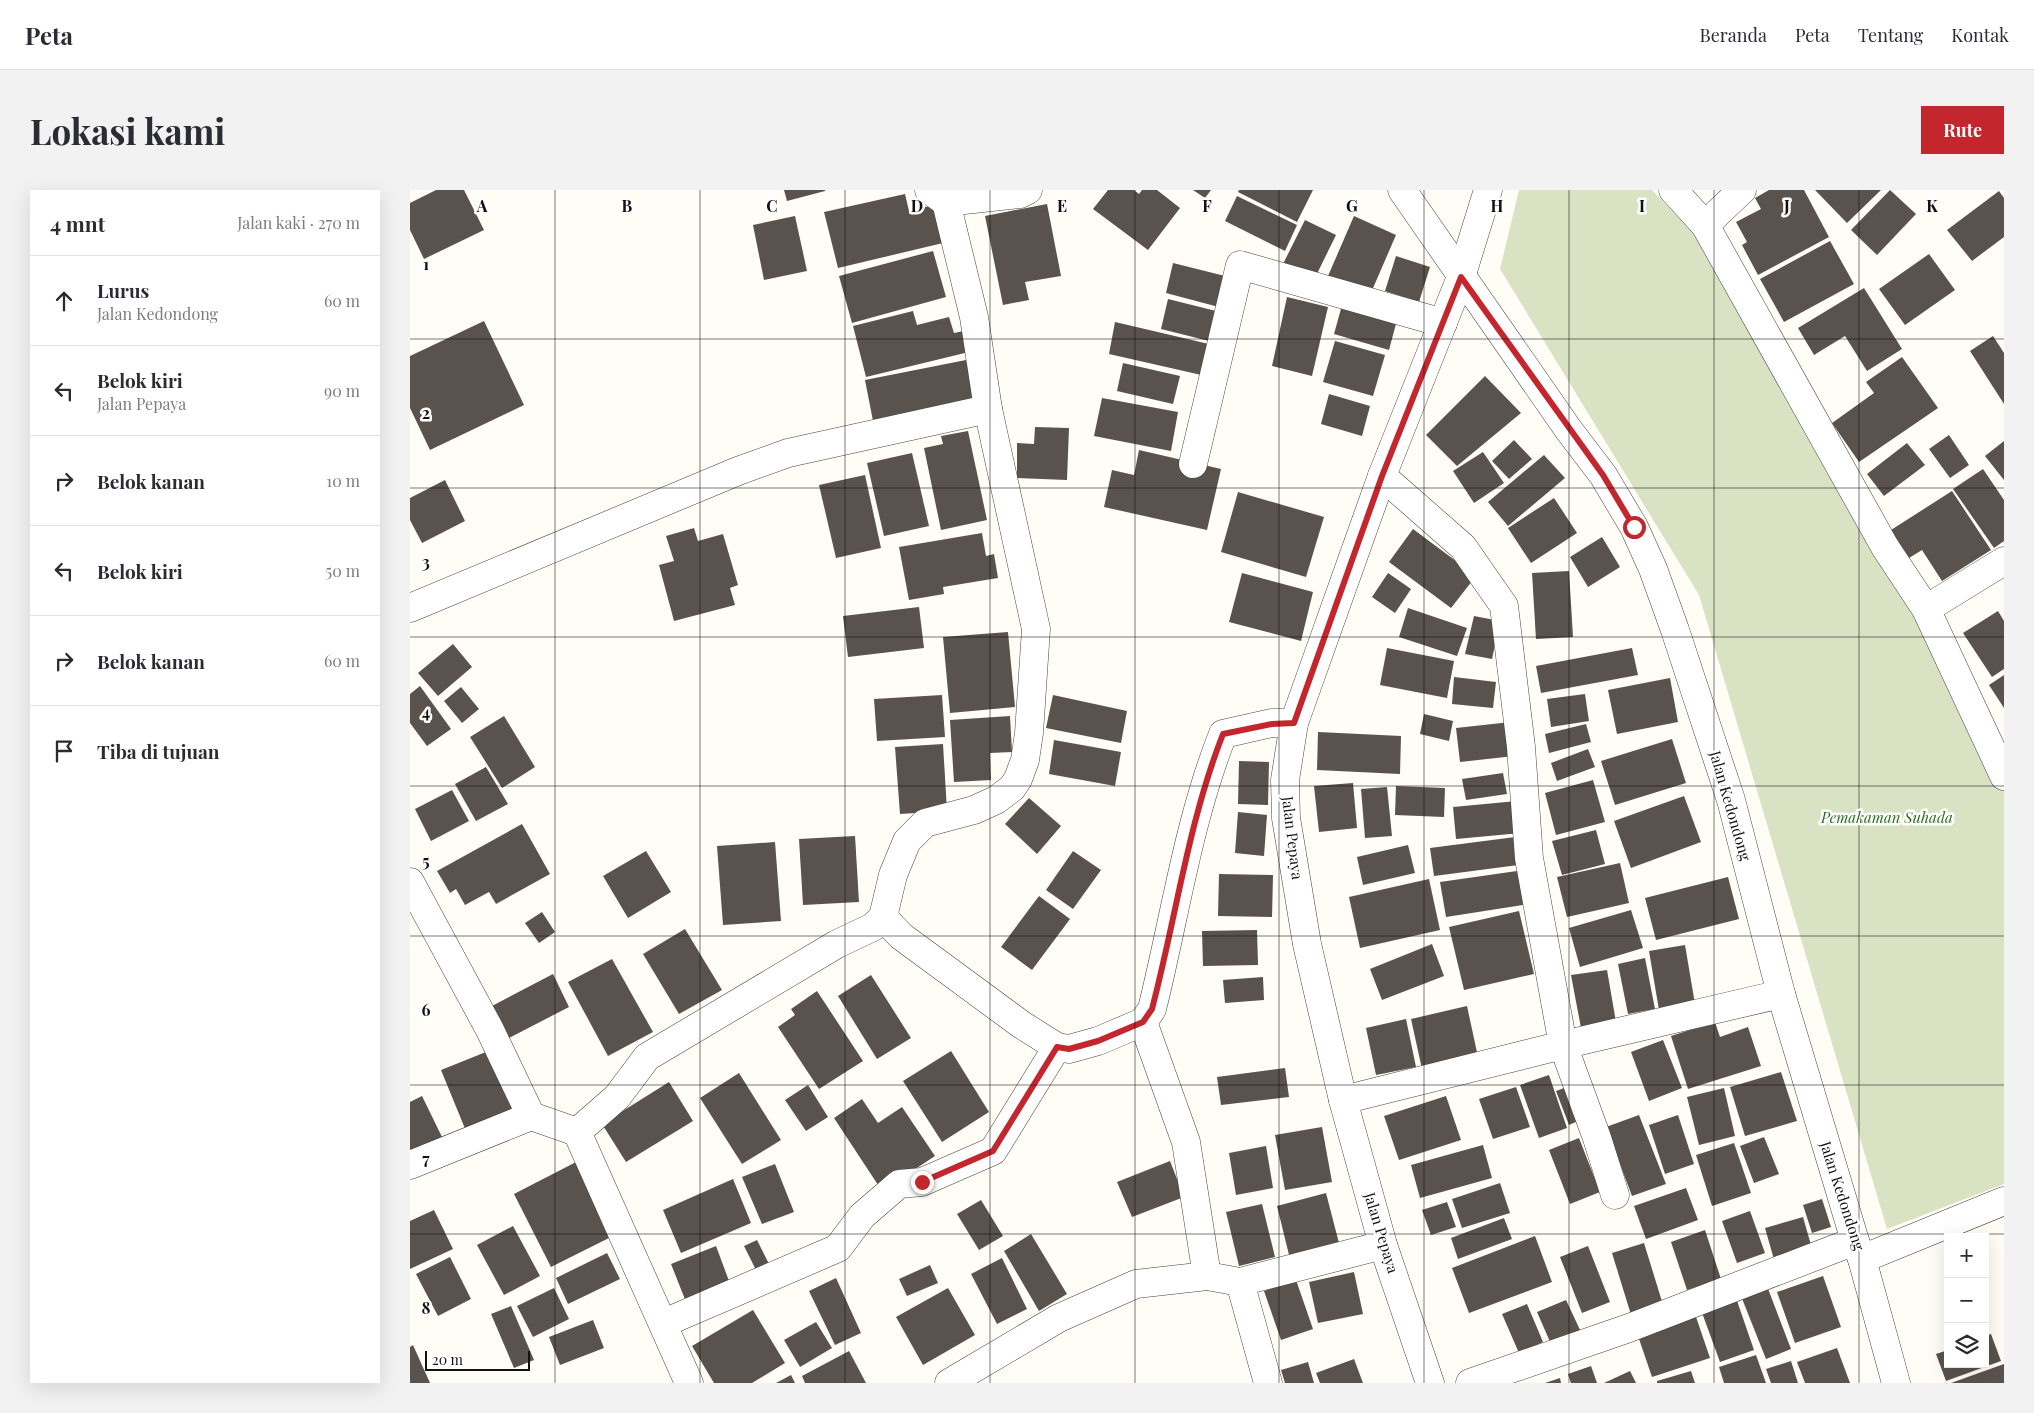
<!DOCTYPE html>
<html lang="id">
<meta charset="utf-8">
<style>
body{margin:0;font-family:"Playfair Display",serif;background:#f2f2f3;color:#2b2b33}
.controls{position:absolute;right:15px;bottom:15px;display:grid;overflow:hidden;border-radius:0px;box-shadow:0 5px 20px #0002}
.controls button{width:45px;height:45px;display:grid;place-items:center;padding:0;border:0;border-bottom:1px solid #e1e1e2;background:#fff;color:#2b2b33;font:25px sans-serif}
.scale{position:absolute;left:15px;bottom:12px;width:105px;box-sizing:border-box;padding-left:5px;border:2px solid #111;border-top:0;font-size:14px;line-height:18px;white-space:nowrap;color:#111;-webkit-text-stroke:4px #fff;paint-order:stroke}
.stop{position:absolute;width:15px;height:15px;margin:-11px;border:4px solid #c4262e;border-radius:50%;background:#fff}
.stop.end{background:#c4262e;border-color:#fff;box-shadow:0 1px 5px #0008}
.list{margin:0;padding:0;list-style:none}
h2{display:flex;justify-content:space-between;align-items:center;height:65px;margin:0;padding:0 20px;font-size:21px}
h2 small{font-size:16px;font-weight:400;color:#7c7c81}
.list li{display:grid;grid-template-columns:32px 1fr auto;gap:15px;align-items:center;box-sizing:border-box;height:90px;padding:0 20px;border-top:1px solid #e1e1e2}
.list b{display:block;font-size:19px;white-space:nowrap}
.list p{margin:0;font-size:16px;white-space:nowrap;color:#7c7c81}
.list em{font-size:16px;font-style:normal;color:#7c7c81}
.icon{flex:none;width:28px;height:28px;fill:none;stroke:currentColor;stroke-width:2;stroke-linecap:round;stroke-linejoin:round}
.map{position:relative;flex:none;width:1594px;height:1193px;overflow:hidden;border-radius:0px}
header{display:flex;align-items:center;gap:30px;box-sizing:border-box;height:70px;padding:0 25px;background:#fff;border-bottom:1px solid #e1e1e2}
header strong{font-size:24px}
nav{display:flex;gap:28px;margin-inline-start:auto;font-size:18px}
.intro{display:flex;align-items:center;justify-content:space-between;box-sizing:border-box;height:120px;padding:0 30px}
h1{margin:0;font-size:35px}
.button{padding:12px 22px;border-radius:0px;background:#c4262e;color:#fff;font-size:18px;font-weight:700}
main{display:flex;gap:30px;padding:0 30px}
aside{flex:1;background:#fff;border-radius:0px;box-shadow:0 5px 20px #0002}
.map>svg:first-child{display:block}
</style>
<header>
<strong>Peta</strong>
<nav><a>Beranda</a><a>Peta</a><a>Tentang</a><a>Kontak</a></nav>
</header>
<div class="intro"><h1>Lokasi kami</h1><a class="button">Rute</a></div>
<main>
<aside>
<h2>4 mnt<small>Jalan kaki · 270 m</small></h2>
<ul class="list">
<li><svg class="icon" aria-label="ahead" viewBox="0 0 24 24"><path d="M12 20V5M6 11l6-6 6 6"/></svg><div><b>Lurus</b><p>Jalan Kedondong</p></div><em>60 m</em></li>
<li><svg class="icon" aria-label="left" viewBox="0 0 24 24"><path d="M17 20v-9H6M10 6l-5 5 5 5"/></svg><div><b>Belok kiri</b><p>Jalan Pepaya</p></div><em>90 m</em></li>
<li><svg class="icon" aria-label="right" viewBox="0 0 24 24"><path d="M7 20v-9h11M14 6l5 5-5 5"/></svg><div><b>Belok kanan</b></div><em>10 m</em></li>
<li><svg class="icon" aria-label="left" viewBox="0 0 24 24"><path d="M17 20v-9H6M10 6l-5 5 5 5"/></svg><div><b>Belok kiri</b></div><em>50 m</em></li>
<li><svg class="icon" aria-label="right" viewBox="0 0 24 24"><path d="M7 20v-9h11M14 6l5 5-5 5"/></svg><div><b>Belok kanan</b></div><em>60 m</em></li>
<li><svg class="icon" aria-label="arrive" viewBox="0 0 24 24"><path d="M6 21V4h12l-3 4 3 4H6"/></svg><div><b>Tiba di tujuan</b></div></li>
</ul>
</aside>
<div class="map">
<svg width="1594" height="1193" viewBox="0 0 1594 1193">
<rect width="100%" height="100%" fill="#fffdf5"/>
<path fill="#d9e3c4" d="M1109,0H1242L1300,60L1521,449L1594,601V994L1477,1039L1289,405L1090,79Z"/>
<g fill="#5a524d">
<path d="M26,0H54L74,40L14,69L0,40V13Z"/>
<path d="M374,0H415V1L377,11Z"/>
<path d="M698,0H724L729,4L732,0H747L770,18L738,60L683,19Z"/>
<path d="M783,0H801L795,8Z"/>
<path d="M829,0H903L887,32L828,2Z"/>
<path d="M1359,0H1394L1419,47L1348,85L1332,55L1337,52L1326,32L1351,19L1345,8Z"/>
<path d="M1405,0H1471L1437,33Z"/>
<path d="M1480,0L1506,24L1467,65L1441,40Z"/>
<path d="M1589,1L1594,8V47L1562,71L1537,40Z"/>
<path d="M495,4L499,21L524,15L533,53L428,78L414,22Z"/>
<path d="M827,6L887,35L875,61L815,31Z"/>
<path d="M637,14L651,86L615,92L619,110L593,115L575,26Z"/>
<path d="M385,26L397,81L354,90L343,35Z"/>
<path d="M944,26L986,45L960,105L918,86Z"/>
<path d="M895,30L926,45L902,94L871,78Z"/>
<path d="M1420,51L1444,94L1374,132L1350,89Z"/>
<path d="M523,61L536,107L442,133L429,86Z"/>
<path d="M1519,64L1545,100L1495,135L1469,99Z"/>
<path d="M986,66L1020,77L1009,112L975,101Z"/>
<path d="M763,73L827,89L820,120L756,103Z"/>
<path d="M1454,98L1492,159L1457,181L1435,146L1404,165L1388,138Z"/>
<path d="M877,107L918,117L902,186L862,176Z"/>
<path d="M758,109L822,125L815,155L751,139Z"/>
<path d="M932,115L987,130L979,160L924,144Z"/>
<path d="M503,121L507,135L539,127L544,143L554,141L559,162L456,187L443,136Z"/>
<path d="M74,131L114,215L20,260L0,218V166Z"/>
<path d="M705,132L816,158L809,189L699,164Z"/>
<path d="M1583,146L1594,163V214L1560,161Z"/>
<path d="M925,151L975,165L963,206L913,192Z"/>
<path d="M1492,167L1528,218L1449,272L1422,233L1464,203L1456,192Z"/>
<path d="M556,170L565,210L463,231L455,190Z"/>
<path d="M713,173L770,186L763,214L707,201Z"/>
<path d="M1075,186L1111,223L1047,276L1016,245Z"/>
<path d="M919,204L960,216L952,246L911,234Z"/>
<path d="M692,208L768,222L761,261L684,246Z"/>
<path d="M625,237L659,238L657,290L607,288V253L624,254Z"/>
<path d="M558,241L577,330L531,340L514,258L533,254L531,246Z"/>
<path d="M1539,245L1559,275L1540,288L1519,259Z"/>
<path d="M1104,250L1122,269L1099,289L1082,271Z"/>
<path d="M1594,251V290L1575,266Z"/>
<path d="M1497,253L1515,275L1474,306L1457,284Z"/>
<path d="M729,260L811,279L797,340L694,317L702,280L724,285Z"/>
<path d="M1073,262L1094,293L1064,313L1043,281Z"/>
<path d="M502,263L519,336L474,346L457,273Z"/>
<path d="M1134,265L1155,288L1098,336L1078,312Z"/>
<path d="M1573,279L1594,310V351L1584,358L1543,299Z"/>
<path d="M455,285L471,358L426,368L409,295Z"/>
<path d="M35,290L55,331L12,353L0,330V308Z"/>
<path d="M1542,301L1581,360L1532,391L1512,360L1499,368L1481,340Z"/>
<path d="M828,302L914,327L896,387L811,362Z"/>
<path d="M1144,308L1167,343L1121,373L1098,338Z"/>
<path d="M284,338L288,351L313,344L328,395L320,398L325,415L264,431L249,375L264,371L256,346Z"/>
<path d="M1003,339L1066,386L1041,418L979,372Z"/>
<path d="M572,343L576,366L584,364L588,388L533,397L534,404L499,410L489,357Z"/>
<path d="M1192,347L1210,377L1178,397L1160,367Z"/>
<path d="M1159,381L1163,447L1126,449L1122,383Z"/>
<path d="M832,383L903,402L891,451L819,432Z"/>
<path d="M978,383L1001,399L985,423L962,407Z"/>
<path d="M509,417L514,458L438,467L433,426Z"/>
<path d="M998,418L1057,438L1047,466L989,447Z"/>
<path d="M1588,421L1594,431V479L1582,487L1553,443Z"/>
<path d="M1064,426L1090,431L1082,469L1055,464Z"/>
<path d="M598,442L605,517L540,523L533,447Z"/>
<path d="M43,454L62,477L28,506L8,483Z"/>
<path d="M977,458L1044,471L1037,508L970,495Z"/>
<path d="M1222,458L1228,485L1131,503L1126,476Z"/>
<path d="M1594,485V518L1579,495Z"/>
<path d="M1044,487L1086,492L1083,518L1042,514Z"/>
<path d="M1260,488L1268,532L1207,544L1198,500Z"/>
<path d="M10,496L41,539L17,556L0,533V504Z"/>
<path d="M51,497L69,519L52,533L34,511Z"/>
<path d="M1175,504L1179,531L1141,537L1137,509Z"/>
<path d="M532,505L535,547L467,551L464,509Z"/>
<path d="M643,505L717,521L711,553L636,538Z"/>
<path d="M1014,524L1043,531L1039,551L1010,544Z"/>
<path d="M94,526L125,577L92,598L60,547Z"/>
<path d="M600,526L602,562L580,563L581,590L544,592L540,530Z"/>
<path d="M1101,532L1104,566L1050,572L1046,538Z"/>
<path d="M1176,534L1181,552L1139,563L1135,544Z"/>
<path d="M908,542L991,546L990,584L907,580Z"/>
<path d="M1262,549L1276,593L1205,615L1191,571Z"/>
<path d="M644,550L711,562L705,596L639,584Z"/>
<path d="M533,554L537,621L490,624L485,557Z"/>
<path d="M1178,559L1185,577L1147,591L1141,573Z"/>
<path d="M829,571L859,572L858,615L828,614Z"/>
<path d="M76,577L98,614L66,631L45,594Z"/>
<path d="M1093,583L1097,604L1056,610L1052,589Z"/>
<path d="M1183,590L1195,632L1146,645L1135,603Z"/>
<path d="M943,593L947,638L909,642L904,596Z"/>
<path d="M986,596L1035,598L1034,627L985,625Z"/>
<path d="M977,597L982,646L955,648L951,599Z"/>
<path d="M42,600L59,631L21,651L5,619Z"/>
<path d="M1274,606L1291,652L1221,678L1204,631Z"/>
<path d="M619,608L651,636L627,664L595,634Z"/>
<path d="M1107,611L1111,643L1046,649L1043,617Z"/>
<path d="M828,622L857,625L854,666L825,663Z"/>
<path d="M112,634L140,684L86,714L79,702L55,715L46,699L40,703L27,681Z"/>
<path d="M1186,640L1195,674L1152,685L1142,651Z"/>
<path d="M445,646L449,712L393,715L389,649Z"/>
<path d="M1113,646L1116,674L1024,686L1020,658Z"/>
<path d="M365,652L371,731L313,735L307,656Z"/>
<path d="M998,655L1005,683L953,695L947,667Z"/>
<path d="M236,661L261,702L218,728L193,686Z"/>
<path d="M663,661L691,680L663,719L636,700Z"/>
<path d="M1210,673L1219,713L1157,727L1147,687Z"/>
<path d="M1114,680L1119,714L1036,727L1030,692Z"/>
<path d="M809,684L863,685L862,727L808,726Z"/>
<path d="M1318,687L1329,729L1246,750L1235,708Z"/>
<path d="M1019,689L1030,740L950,758L939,707Z"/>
<path d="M629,706L660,729L622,780L591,757Z"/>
<path d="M1221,720L1233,758L1170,777L1159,738Z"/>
<path d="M1109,721L1124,784L1054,800L1039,737Z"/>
<path d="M132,722L145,742L129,753L115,733Z"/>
<path d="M275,739L312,800L269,824L233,764Z"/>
<path d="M847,740L848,775L793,776L792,741Z"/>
<path d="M1022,754L1034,786L972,810L960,779Z"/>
<path d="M1275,755L1285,814L1249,820L1239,761Z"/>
<path d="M1235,768L1245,819L1218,824L1208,774Z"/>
<path d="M202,769L243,842L198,866L158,792Z"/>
<path d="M1197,780L1206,832L1171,838L1161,785Z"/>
<path d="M143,784L159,817L99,848L82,816Z"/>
<path d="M461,785L501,848L467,869L428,806Z"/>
<path d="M853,787L854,810L815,813L813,790Z"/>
<path d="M407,801L453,871L409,899L368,837L385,825L381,819Z"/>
<path d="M1057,816L1068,867L1012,879L1001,829Z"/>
<path d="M996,829L1006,877L966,885L956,838Z"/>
<path d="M1305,832L1310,847L1338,837L1351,876L1278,899L1261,846Z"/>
<path d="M1253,850L1272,898L1239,911L1221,862Z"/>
<path d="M81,860L107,920L56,941L31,880Z"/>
<path d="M541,861L579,922L532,952L493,891Z"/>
<path d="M875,878L879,907L811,915L807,887Z"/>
<path d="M1371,882L1387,931L1335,946L1320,897Z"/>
<path d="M329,883L371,950L332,974L290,908Z"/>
<path d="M1139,885L1157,938L1129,948L1110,895Z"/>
<path d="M259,892L283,931L216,972L192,934Z"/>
<path d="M1165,894L1177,927L1159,935L1146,901Z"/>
<path d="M398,895L418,927L396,941L375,910Z"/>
<path d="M1106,897L1120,937L1083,949L1069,909Z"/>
<path d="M1314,898L1325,946L1289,955L1277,907Z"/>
<path d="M12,906L33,949L0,965V912Z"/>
<path d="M1036,906L1051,950L989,970L974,926Z"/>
<path d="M452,909L468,933L492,917L525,966L472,1001L424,928Z"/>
<path d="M1229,925L1256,994L1222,1006L1196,937Z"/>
<path d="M1268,925L1284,974L1255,984L1239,935Z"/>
<path d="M912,937L922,992L875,1000L865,945Z"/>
<path d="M1354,947L1369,984L1344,993L1330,956Z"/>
<path d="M1169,948L1190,1002L1160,1014L1139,960Z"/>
<path d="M1324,953L1341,1003L1302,1016L1286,965Z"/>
<path d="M1073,955L1082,988L1010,1008L1001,975Z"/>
<path d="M856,956L863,998L826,1005L819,963Z"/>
<path d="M168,971L205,1045L141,1077L104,1004Z"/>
<path d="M760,971L774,1007L722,1027L707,992Z"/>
<path d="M365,974L384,1022L352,1034L332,987Z"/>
<path d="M323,989L341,1033L271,1063L253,1020Z"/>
<path d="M1090,993L1100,1023L1052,1038L1042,1009Z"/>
<path d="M1276,998L1288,1030L1236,1049L1224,1016Z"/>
<path d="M916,1003L930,1057L880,1069L867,1016Z"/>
<path d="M1412,1009L1421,1037L1402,1043L1393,1015Z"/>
<path d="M571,1010L593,1046L569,1060L547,1024Z"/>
<path d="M1037,1012L1046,1037L1021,1045L1012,1020Z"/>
<path d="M852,1014L865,1067L829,1076L816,1022Z"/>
<path d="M24,1020L43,1059L0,1079V1031Z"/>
<path d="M1340,1021L1355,1063L1327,1073L1312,1031Z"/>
<path d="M1393,1027L1403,1062L1365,1073L1355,1038Z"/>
<path d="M1094,1028L1102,1049L1048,1069L1041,1048Z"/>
<path d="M103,1036L130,1086L94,1105L67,1055Z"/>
<path d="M1295,1040L1311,1089L1277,1100L1261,1052Z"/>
<path d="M621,1044L657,1104L629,1121L594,1061Z"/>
<path d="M1125,1046L1142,1092L1059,1123L1042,1078Z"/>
<path d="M347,1050L360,1076L347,1082L334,1056Z"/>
<path d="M1234,1053L1254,1118L1222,1128L1202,1063Z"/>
<path d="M306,1056L328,1115L284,1132L261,1074Z"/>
<path d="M1178,1056L1200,1112L1172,1123L1150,1067Z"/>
<path d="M197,1063L210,1089L158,1114L146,1088Z"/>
<path d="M40,1067L61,1109L28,1126L6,1084Z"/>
<path d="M592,1068L617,1119L587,1134L561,1084Z"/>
<path d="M520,1075L528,1093L497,1106L489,1089Z"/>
<path d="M944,1082L953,1124L908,1133L899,1092Z"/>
<path d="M1413,1086L1431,1137L1385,1153L1367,1102Z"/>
<path d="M426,1088L451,1143L425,1155L399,1101Z"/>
<path d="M886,1090L903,1139L871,1150L854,1101Z"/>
<path d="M1357,1096L1381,1159L1356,1169L1331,1106Z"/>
<path d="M144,1098L159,1129L123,1147L107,1116Z"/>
<path d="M538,1098L565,1145L513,1175L486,1127Z"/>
<path d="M1326,1108L1344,1160L1310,1172L1291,1120Z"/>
<path d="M1156,1110L1171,1142L1141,1154L1127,1122Z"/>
<path d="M1117,1114L1133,1152L1109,1163L1092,1124Z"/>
<path d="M101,1116L124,1170L104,1178L81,1124Z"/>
<path d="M343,1120L375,1173L342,1193H304L282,1156Z"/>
<path d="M1285,1124L1300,1168L1242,1187L1227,1143Z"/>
<path d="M183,1130L194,1158L150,1175L139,1147Z"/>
<path d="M406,1132L422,1158L390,1177L374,1150Z"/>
<path d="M1581,1144L1591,1171L1536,1191L1526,1164L1538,1160V1174H1575V1146Z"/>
<path d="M3,1155L20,1193H0V1157Z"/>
<path d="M1427,1158L1440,1193H1395L1387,1172Z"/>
<path d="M439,1161L456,1193H395L392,1186Z"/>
<path d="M1346,1165L1356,1193H1314L1309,1177Z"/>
<path d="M944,1169L953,1193H910L906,1183Z"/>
<path d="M1381,1171L1388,1193H1361L1356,1179Z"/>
<path d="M898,1172L904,1193H875L871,1180Z"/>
<path d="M1594,1174V1193H1541Z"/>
<path d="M1181,1176L1187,1193H1161L1158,1184Z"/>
<path d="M1220,1181L1226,1193H1194Z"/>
<path d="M1281,1181L1285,1193H1247V1191Z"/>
<path d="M381,1185L385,1193H366Z"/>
<path d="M1150,1188L1151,1193H1135Z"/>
</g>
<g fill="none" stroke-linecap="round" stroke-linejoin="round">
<g stroke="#444" stroke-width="29">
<g id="minor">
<path d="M519,0L536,12L610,4L618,0"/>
<path d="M992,0L1158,239L1193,285L1224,337L1243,379L1265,440L1321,610L1371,804L1445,1051L1452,1069L1486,1193"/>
<path d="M1263,0L1295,35L1332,0"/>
<path d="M1295,35L1475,357L1516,419L1594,586"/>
<path d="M783,274L830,75L1033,133"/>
<path d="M972,286L1053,357L1094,416L1111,557L1119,668L1153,855L1187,948L1205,1005"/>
<path d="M0,418L328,281L378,263L578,219L564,127L536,12"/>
<path d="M1516,419L1594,371"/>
<path d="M0,692L80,840L121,926L167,942L279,1193"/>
<path d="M473,727L491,746L612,835L647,857L659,859L688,851L733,832L742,819C765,727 778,632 813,544L862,533H884"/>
<path d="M733,832L776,952L797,1086"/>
<path d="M933,910L1153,855L1371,804"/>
<path d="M167,942L207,907L237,867L427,754L463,737L473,727L483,685L497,651L515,633L564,620L586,610L602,598L608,589L615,570L619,543L626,439L578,219"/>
<path d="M0,975L121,926"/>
<path d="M1452,1069L1594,1011"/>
<path d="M830,1092L858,1193"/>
<path d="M254,1133L428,1058L452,1026L489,994L512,992L583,961L647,857"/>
<path d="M539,1193L649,1128L726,1094L797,1086L830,1092L973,1055"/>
<path d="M1020,1193L973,1055L933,910L897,754L876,628L875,590L884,533L972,286L1051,87L1078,0"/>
<path d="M1060,1193L1219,1138L1445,1051"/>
</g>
</g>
<use href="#minor" stroke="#fff" stroke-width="28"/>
</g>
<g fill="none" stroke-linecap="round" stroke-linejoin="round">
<path stroke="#c4262e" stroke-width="6" d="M512,992L583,961L647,857L659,859L688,851L733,832L742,819C766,728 778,633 813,544L862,534L884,533L972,286L1051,87L1193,285L1224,337"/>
</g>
<path fill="none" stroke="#111" stroke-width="1" stroke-opacity="0.55" d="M145,0V1193M290,0V1193M435,0V1193M580,0V1193M725,0V1193M869,0V1193M1014,0V1193M1159,0V1193M1304,0V1193M1449,0V1193M0,149H1594M0,298H1594M0,447H1594M0,596H1594M0,746H1594M0,895H1594M0,1044H1594"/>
<g text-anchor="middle" stroke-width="5" stroke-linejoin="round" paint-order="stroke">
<g font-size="15" fill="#111" stroke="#fff">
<text transform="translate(1320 616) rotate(74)" y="5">Jalan Kedondong</text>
<text transform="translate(882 648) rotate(83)" y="5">Jalan Pepaya</text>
<text transform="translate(1432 1006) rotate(72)" y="5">Jalan Kedondong</text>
<text transform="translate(971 1043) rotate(73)" y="5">Jalan Pepaya</text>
</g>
<g font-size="15" font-style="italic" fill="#2f6b1f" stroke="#fff">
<text x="1477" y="633">Pemakaman Suhada</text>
</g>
</g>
<g font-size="16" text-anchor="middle" font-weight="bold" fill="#111" stroke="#fff" stroke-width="5" stroke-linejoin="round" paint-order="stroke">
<text x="72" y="22">A</text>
<text x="217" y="22">B</text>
<text x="362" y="22">C</text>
<text x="507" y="22">D</text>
<text x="652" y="22">E</text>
<text x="797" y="22">F</text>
<text x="942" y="22">G</text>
<text x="1087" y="22">H</text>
<text x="1232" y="22">I</text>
<text x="1377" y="22">J</text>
<text x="1522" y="22">K</text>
<text x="16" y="80">1</text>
<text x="16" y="229">2</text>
<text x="16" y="378">3</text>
<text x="16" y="528">4</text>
<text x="16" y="677">5</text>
<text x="16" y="826">6</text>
<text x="16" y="975">7</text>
<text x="16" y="1124">8</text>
</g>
</svg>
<div class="controls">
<button>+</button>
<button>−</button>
<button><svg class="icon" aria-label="layers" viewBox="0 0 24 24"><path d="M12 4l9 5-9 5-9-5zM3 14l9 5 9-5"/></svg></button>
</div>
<div class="scale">20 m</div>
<div class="stop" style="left:1224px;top:337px"></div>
<div class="stop end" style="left:512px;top:992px"></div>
</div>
</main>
